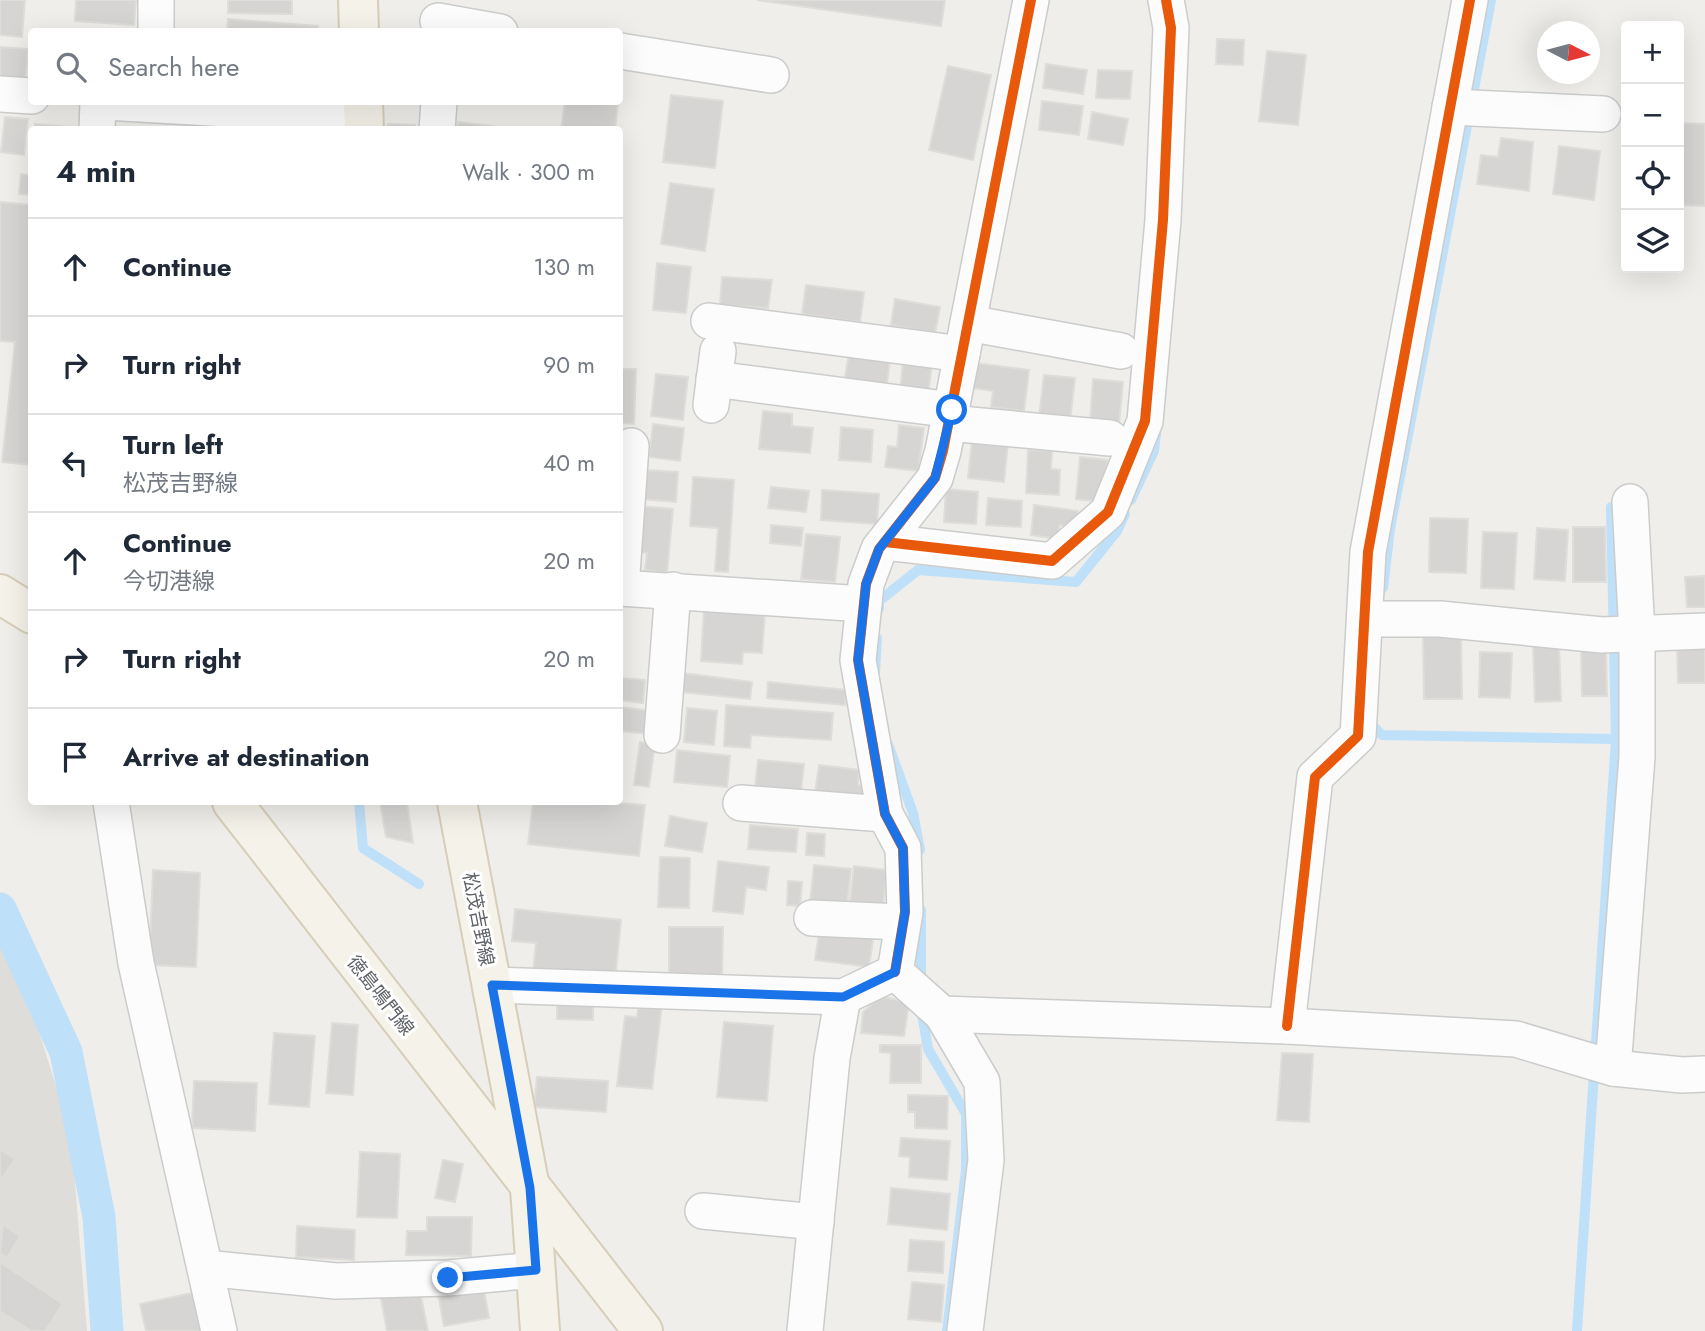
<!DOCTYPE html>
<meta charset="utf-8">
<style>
body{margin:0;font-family:Jost,"Noto Sans JP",sans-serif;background:#f6f6f7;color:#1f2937}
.controls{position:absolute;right:21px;top:21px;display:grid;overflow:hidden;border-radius:7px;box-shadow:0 7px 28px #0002}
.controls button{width:63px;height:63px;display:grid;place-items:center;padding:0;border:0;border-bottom:2px solid #e0e1e3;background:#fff;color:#1f2937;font:35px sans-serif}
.compass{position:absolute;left:1537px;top:21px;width:63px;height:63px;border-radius:50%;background:#fff;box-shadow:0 7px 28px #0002;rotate:96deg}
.stop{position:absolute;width:21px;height:21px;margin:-16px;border:5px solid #1a73e8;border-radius:50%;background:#fff}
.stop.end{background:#1a73e8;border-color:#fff;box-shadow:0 2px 7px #0008}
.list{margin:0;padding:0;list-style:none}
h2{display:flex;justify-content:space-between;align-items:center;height:91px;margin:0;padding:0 28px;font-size:30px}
h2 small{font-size:23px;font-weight:400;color:#747a83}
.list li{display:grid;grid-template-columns:46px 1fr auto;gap:21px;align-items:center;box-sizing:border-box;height:98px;padding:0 28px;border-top:2px solid #e0e1e3}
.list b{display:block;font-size:26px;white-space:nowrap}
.list p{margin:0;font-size:23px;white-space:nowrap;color:#747a83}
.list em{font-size:23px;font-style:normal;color:#747a83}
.icon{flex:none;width:38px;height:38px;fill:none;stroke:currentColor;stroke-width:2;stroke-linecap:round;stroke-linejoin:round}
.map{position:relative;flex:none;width:1705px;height:1331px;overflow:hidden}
.search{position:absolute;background:#fff;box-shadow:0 7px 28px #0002;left:28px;top:28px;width:595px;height:77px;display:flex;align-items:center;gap:18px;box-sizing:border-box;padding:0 24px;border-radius:7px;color:#747a83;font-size:26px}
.panel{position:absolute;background:#fff;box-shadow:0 7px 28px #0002;left:28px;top:126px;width:595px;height:679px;border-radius:7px}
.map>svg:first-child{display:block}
</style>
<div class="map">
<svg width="1705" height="1331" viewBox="0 0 1705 1331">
<rect width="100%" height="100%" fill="#efeeea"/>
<path fill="#dfddda" d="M0,942L24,984L71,1134L87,1331H0Z"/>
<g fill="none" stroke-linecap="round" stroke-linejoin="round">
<g stroke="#bfe0f9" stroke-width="10">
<path d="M1131,500L1154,451L1156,433"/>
<path d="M1383,588L1390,529L1491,0"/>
<path d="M879,609V601L918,570L1076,582L1117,531L1125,514"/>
<path d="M875,672L877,638"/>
<path d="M1372,718V725L1382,735L1616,739"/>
<path d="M888,744L913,813L920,850"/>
<path d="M359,802L363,848L419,884"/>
<path d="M921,910V983"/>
<path d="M921,1008L928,1049L966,1114V1170L947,1331"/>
<path d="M1577,1331L1616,739L1611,507"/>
</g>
<path stroke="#bfe0f9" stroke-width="33" d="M0,909L66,1052L99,1217L107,1331"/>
</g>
<g fill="#d6d5d3" stroke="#deddd9" stroke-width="2">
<path d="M0,0H25L22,37L0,35Z"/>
<path d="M76,0H136L134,25L75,21Z"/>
<path d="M228,0H292V14L228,13Z"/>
<path d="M757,0H945L941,26Z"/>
<path d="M228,19L318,26V32H227Z"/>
<path d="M1217,39L1244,40L1243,65L1216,64Z"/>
<path d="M0,47L28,49L25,85L0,83Z"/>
<path d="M1267,51L1306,55L1298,125L1259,121Z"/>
<path d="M1046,64L1087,70L1083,94L1043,88Z"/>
<path d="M948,66L991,75L973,160L929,150Z"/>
<path d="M1098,70L1132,71L1130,99L1096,98Z"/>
<path d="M671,95L723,101L715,168L663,162Z"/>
<path d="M1042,101L1083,106L1079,135L1039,130Z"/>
<path d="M565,102H618L615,130H561Z"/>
<path d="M1092,112L1128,119L1123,145L1088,139Z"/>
<path d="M5,117L28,119L24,155L1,152Z"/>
<path d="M458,122L507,128L506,130H457Z"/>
<path d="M1680,123L1705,124V206L1679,205Z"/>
<path d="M35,124L79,128V130H35Z"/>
<path d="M388,124L415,125V130H388Z"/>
<path d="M1501,138L1533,142L1529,191L1477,184L1481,155L1498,157Z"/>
<path d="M1559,146L1600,151L1594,200L1553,194Z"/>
<path d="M31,160L32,195L19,194L21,174L29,175Z"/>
<path d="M670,183L714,189L705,251L661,244Z"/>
<path d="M0,202L32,205V465L2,462L15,342L0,341Z"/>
<path d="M657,263L691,267L686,313L653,310Z"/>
<path d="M722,277L772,280L768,308L720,305Z"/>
<path d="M806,285L864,292L860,322L802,314Z"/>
<path d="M895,299L940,307L935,333L891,325Z"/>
<path d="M849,353L890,360L886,390L844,384Z"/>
<path d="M903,361L932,364L928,396L900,393Z"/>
<path d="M975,363L1029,370L1024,411L991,407L993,391L973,388Z"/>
<path d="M620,369H636L634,424L620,423Z"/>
<path d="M656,374L688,377L683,420L651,416Z"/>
<path d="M1044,375L1075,378L1070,421L1039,417Z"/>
<path d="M1093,379L1123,382L1119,425L1090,423Z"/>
<path d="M763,411L792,414V426L813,428L810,453L759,449Z"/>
<path d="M653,424L684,428L680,461L649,457Z"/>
<path d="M899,425L924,428L918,471L885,467L888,446L897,447Z"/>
<path d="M841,427L873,430L871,462L839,460Z"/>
<path d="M972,440L1008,443L1004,482L968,478Z"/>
<path d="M1028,450L1052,451L1051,469L1060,470L1059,495L1026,493Z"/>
<path d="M1080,457L1107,460L1103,502L1076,499Z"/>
<path d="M644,470L678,472L676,502L642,499Z"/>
<path d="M693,477L734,480L728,572L715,571L718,528L690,526Z"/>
<path d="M771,487L809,491L806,512L768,508Z"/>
<path d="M946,489L978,492L976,524L944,522Z"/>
<path d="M822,490L879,494L877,524L821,520Z"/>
<path d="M988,498L1022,501L1021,527L986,525Z"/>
<path d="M1034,505L1078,511L1076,527L1059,525L1058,539L1031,535Z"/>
<path d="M639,506L673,509L667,573L645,570L647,553L635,551Z"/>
<path d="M1430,518L1468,519L1466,573L1429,572Z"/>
<path d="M771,525L803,528L801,546L770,543Z"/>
<path d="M1573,527H1605L1606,582H1573Z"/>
<path d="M1537,528L1568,530L1565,581L1534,579Z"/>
<path d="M1483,532L1517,533L1514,589L1481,588Z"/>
<path d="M806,534L840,537L835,582L801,579Z"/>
<path d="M1705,576V607H1687L1685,577Z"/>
<path d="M704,608L765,612L762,653L743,652L742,664L701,661Z"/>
<path d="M1423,634H1461L1462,699H1424Z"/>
<path d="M1705,641V683H1678L1677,642Z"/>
<path d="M1559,644L1561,701L1535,702L1533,645Z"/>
<path d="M1581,649H1606L1607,696H1582Z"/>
<path d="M1480,652L1512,653L1510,698L1479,697Z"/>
<path d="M683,673L752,682L750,699L681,692Z"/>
<path d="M620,678L645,680L643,703L620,700Z"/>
<path d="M768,682L846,690L845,705L767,698Z"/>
<path d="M726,705L833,713L831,740L751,735L750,748L724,746Z"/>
<path d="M620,707L653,711L650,734L620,731Z"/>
<path d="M687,708L717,711L714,745L684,742Z"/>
<path d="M640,742L655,744L649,787L634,785Z"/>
<path d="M677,750L730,756L727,787L674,782Z"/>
<path d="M758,760L804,764L801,791L755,787Z"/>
<path d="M819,765L859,770L858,785L869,787L867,800L815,793Z"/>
<path d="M380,802H407L413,843L386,837Z"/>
<path d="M533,802H608L645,805L639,856L528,844Z"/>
<path d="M670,816L707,823L702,852L665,846Z"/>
<path d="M750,825L798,829L796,852L748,849Z"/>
<path d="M807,833L825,834L824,856L806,855Z"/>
<path d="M660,857L690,858L689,908L658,907Z"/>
<path d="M718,861L769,867L766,890L746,887L743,914L713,911Z"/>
<path d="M814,865L851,869L847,906L810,902Z"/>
<path d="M854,866L887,870L883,906L850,902Z"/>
<path d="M153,870L200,873L196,967L149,965Z"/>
<path d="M788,881L802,882L800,906L787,905Z"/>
<path d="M515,909L621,920L615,980L533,972L536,943L512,941Z"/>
<path d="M669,927H723L722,978L669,977Z"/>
<path d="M820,927L874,933L869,967L815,960Z"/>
<path d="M881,996L909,1003L904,1036L861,1033L863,1012Z"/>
<path d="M557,999H593V1020L557,1019Z"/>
<path d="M639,1001L662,1004L652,1089L617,1086L625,1016L637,1017Z"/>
<path d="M724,1022L773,1026L767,1101L717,1097Z"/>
<path d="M332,1023L358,1025L353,1095L326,1093Z"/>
<path d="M274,1033L315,1036L309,1107L269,1104Z"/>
<path d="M880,1045H921V1083H890L891,1053L880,1052Z"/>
<path d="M1282,1053L1313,1054L1309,1122L1277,1120Z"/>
<path d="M537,1077L608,1081L606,1112L534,1107Z"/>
<path d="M194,1081L257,1083L255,1131L192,1128Z"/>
<path d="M908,1095L948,1096L947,1129L915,1128V1112H908Z"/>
<path d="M901,1138L950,1141L947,1180L909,1177L910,1157L899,1156Z"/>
<path d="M0,1149L15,1159L0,1181Z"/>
<path d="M360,1152L400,1154L397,1218L357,1217Z"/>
<path d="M443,1160L463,1164L455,1202L435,1198Z"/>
<path d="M891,1188L950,1194L947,1230L888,1224Z"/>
<path d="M427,1217H472L471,1256L406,1255L407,1231H427Z"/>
<path d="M3,1225L20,1236L7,1258L0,1253Z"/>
<path d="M297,1226L355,1230L354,1260L296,1257Z"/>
<path d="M910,1240L944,1242L943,1273L908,1271Z"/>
<path d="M0,1262L63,1304L45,1331H31L0,1311Z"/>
<path d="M912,1282L944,1285L941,1322L908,1319Z"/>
<path d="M483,1285L489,1318L444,1326L438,1293Z"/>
<path d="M419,1286L428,1331H387L380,1293Z"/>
<path d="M197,1292L205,1331H146L140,1304Z"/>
</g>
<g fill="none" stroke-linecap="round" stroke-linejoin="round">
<g stroke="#cbcccc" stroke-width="38">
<g id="minor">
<path d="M156,0V32"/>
<path d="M438,21L500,32"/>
<path d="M620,51L771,75"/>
<path d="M0,94L32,96"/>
<path d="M105,102L363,117"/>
<path d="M1450,107L1603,114"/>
<path d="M97,130L98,102"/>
<path d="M437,130L439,102"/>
<path d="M709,321L962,354"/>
<path d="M968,323L1121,351"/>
<path d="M714,379L952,410"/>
<path d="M711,405L718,351"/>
<path d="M949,423L1110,438"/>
<path d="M885,542L1052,561L1108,512L1145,421L1163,220L1171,28L1166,0"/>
<path d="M620,588L864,604"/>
<path d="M621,588L631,446"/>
<path d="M1365,619H1440L1602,635L1705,631"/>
<path d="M662,735L673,590"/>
<path d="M111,802L136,963L219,1331"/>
<path d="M741,803L885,814"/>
<path d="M812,918L901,922"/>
<path d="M895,972L905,912L903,848L885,814L858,660L866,584L879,549L935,478L943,451L1031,0"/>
<path d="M895,972L942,1014L982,1082L986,1160L965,1331"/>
<path d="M492,985L843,997L895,972"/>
<path d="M942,1014L1287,1026L1516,1039L1613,1068L1682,1075L1705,1074"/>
<path d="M1287,1026L1315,777L1358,736L1368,552L1470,0"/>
<path d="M1613,1068L1637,757V634L1630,502"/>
<path d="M703,1211L816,1222"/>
<path d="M205,1268L336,1281L448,1278L536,1270"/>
<path d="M805,1331L832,1058L843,997"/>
</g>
</g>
<g stroke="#d7ceb8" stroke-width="42">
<g id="major">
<path d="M358,0L359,32"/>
<path d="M363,102L364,130"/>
<path d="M0,594L32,614"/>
<path d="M232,802L643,1331"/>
<path d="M457,802L530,1188L540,1331"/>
</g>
</g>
<use href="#minor" stroke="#fdfcfc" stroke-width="35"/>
<use href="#major" stroke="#f4f2e9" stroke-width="38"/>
<g stroke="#fff" stroke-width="15">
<g id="cycleway">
<path d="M885,542L1052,561L1108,512L1145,421L1163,220L1171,28L1166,0"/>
<path d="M895,972L905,912L903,848L885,814L858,660L866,584L879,549L935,478L943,451L1031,0"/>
<path d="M1287,1026L1315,777L1358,736L1368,552L1470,0"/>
</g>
</g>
<use href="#cycleway" stroke="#e8590c" stroke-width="10"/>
</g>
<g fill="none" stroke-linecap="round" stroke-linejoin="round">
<path stroke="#1a73e8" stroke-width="9" d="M448,1278L536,1270L530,1188L492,985L843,997L895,972L905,912L903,848L885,814L858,660L866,584L879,549L935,478L952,410"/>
</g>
<g text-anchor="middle" stroke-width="6" stroke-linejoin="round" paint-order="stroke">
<g font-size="19" fill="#5f6368" stroke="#fff">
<text transform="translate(479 919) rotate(79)" y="7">松茂吉野線</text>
<text transform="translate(381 995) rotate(52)" y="7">徳島鳴門線</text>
</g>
</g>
</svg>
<div class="controls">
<button>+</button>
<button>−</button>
<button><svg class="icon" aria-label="locate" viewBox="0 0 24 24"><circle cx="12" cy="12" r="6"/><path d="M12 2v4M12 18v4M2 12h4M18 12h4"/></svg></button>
<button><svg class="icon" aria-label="layers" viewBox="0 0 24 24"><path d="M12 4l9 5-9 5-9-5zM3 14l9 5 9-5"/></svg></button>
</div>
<svg class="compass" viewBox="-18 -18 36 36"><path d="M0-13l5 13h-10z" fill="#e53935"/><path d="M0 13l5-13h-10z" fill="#747a83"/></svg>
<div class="stop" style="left:952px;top:410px"></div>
<div class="stop end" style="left:448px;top:1278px"></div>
<div class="search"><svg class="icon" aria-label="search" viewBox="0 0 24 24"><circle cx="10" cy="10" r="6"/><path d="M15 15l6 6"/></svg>Search here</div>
<section class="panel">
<h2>4 min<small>Walk · 300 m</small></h2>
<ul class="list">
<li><svg class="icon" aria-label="ahead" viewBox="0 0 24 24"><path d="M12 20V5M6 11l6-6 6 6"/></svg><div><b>Continue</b></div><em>130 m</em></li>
<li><svg class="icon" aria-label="right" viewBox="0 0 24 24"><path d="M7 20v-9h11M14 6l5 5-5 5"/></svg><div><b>Turn right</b></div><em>90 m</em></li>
<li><svg class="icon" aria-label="left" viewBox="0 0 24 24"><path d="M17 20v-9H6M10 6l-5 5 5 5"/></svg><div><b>Turn left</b><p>松茂吉野線</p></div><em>40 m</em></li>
<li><svg class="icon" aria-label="ahead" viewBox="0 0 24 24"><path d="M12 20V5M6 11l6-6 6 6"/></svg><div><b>Continue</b><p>今切港線</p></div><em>20 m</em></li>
<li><svg class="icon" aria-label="right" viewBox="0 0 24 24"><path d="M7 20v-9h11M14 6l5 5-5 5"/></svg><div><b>Turn right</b></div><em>20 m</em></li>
<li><svg class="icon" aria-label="arrive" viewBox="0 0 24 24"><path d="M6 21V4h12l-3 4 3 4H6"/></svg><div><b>Arrive at destination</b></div></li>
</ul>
</section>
</div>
